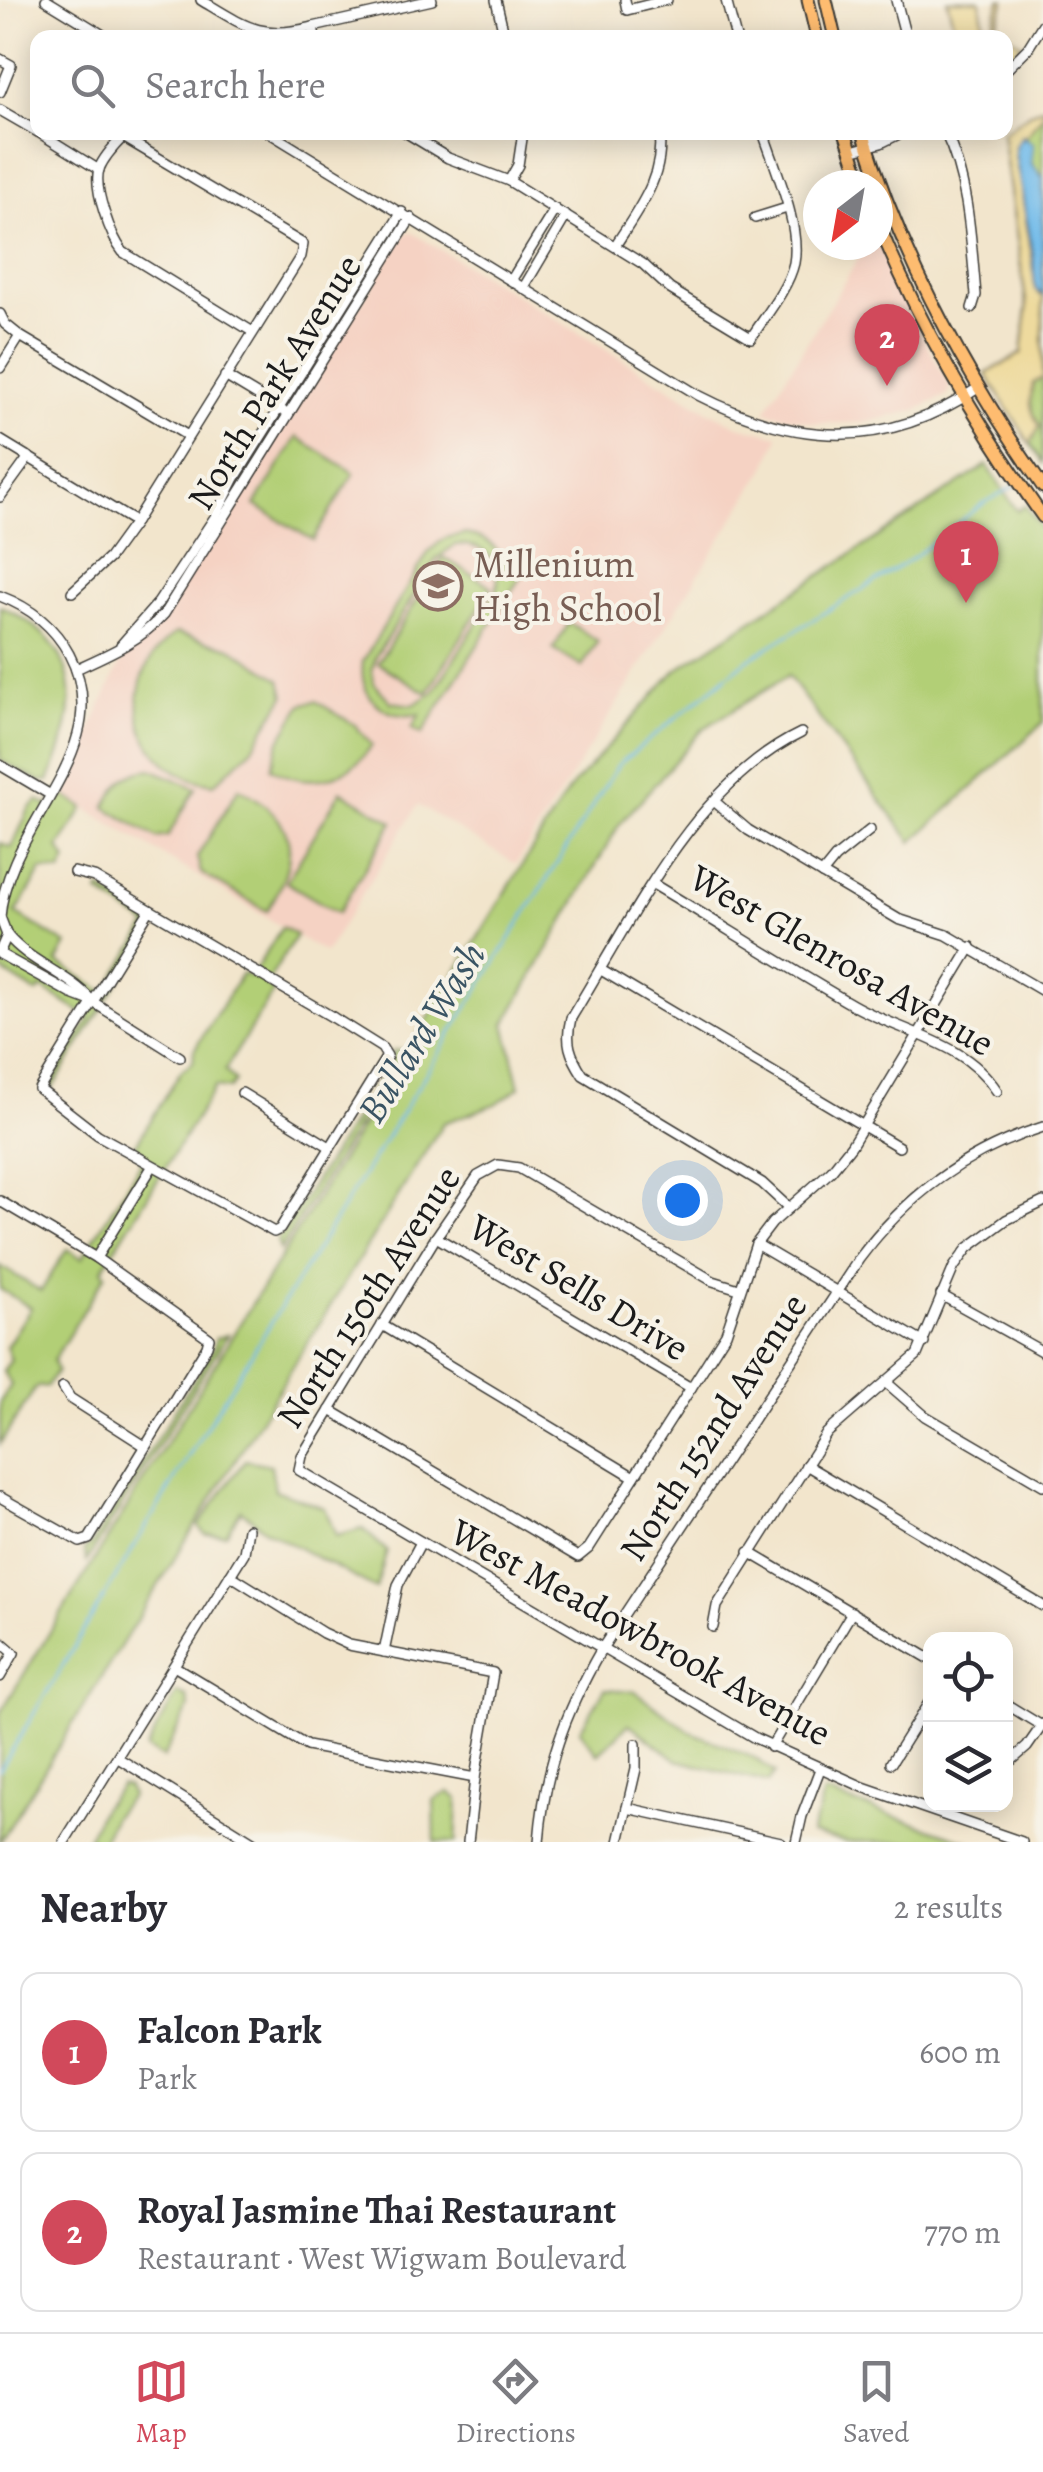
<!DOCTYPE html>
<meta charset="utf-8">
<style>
body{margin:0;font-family:Alegreya,serif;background:#f7f7f7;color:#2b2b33}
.controls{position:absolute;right:30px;bottom:30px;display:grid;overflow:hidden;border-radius:20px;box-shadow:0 5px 25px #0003}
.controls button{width:90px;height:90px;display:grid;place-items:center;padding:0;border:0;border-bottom:2px solid #e1e1e2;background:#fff;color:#2b2b33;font:50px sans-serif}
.compass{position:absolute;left:803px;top:170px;width:90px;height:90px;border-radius:50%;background:#fff;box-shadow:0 5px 25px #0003;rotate:211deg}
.you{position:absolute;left:682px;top:1200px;width:35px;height:35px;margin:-25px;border:8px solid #fff;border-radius:50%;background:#1a73e8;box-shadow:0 0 0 15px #1a73e833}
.badge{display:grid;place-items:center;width:65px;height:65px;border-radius:50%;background:#d1495b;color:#fff;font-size:32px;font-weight:700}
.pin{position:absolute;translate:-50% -82px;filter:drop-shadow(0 2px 5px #0008)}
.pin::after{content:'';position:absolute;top:52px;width:35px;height:30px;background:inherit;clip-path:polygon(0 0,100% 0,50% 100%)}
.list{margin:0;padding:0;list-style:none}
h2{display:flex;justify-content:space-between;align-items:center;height:130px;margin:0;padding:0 40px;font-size:42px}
h2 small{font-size:32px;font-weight:400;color:#7c7c81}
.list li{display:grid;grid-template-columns:65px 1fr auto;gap:30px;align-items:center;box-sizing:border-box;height:160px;margin:0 20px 20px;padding:0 20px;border:2px solid #e1e1e2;border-radius:20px}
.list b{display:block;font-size:38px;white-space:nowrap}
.list p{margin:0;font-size:32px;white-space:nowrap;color:#7c7c81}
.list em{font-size:32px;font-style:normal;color:#7c7c81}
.icon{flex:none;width:55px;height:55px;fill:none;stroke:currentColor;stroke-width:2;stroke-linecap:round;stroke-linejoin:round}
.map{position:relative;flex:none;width:1043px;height:1842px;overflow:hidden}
.search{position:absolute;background:#fff;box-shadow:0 5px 25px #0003;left:30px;right:30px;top:30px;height:110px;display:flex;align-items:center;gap:25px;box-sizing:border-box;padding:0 35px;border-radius:20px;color:#7c7c81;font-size:38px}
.sheet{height:490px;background:#fff}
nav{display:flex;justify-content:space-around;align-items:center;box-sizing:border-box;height:140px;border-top:2px solid #e1e1e2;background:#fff;font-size:28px;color:#7c7c81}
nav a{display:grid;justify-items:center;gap:5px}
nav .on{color:#d1495b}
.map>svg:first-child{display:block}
</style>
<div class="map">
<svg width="1043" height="1842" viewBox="0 0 1043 1842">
<rect width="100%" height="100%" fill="#f7f3e8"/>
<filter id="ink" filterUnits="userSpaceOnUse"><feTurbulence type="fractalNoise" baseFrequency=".01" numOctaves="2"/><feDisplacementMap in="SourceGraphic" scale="20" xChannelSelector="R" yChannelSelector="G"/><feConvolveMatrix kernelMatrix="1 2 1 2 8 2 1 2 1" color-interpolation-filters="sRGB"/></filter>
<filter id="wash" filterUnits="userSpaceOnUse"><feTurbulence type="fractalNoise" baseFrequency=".0048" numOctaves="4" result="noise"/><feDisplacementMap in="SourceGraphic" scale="40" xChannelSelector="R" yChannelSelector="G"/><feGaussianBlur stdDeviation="2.25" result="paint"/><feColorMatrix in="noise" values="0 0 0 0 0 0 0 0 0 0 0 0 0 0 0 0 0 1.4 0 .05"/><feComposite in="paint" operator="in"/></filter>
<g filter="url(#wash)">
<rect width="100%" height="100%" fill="#f2e5cc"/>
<g fill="#f5d2c3">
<path d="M411,232L705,409L738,426L779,436L765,469L516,864L418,805L325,953L62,794L126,650L154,627L406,233Z"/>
<path d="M879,243L919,330L950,386L947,395L916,410L863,423H814L765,411L859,258Z"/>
</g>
<g fill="#b2cf76" stroke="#677649" stroke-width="2.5" fill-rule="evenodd">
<path d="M1043,107V463L986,374L1022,353L1027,309L1002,133L1031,112Z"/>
<path d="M297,437L354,473L313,540L255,505Z"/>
<path d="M987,465L1017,511L1025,505L1043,530V723L912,842L788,676L703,729L619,825L505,1024L520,1087L496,1104L443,1123L0,1842V1713L568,791L676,670Z"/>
<path d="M465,534C488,537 502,549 508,572L510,570L521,576L422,734L412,728L420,714C385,721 358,697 363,661L429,551L445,538ZM455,545C485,542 503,563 496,592L433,693L413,705L391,702L374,683L372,670L376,656L437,558Z"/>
<path d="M443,557L492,587L427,693L378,663Z"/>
<path d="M0,606C86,645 81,705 49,781H39L0,760Z"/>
<path d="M569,623L598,641L582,667L553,649Z"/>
<path d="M176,633L231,648L281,680L285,696L252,749L214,784C134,774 111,680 176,633Z"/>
<path d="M316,701L355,725L372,745C349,780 308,790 271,768L280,740L302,704Z"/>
<path d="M151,769L196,788L168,836L157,838L105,807C117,785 126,771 151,769Z"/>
<path d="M239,788C299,820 301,856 267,911L201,873L197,857Z"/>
<path d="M57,791L84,808L59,848L67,860L61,872L42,870L16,913L67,945L57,962L105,992L148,925L99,893L101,889L155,923L51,1090L50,1084L90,1018L41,988L37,993L0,970V843L12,847L29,809L38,800L48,806Z"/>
<path d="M341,791L393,822L338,913L286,882Z"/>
<path d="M282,927L296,935L266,985L274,991L225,1070L235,1081L230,1089L215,1087L102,1270L106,1274L53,1361L57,1371L47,1386L36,1387L0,1444V1402L11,1385L3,1371L11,1360L6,1347L31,1308L0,1289V1266L41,1291L67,1249L82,1258L145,1156L133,1149L181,1071L193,1062L194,1050L242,973L251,977Z"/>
<path d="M404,1050L280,1250L277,1240L391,1062L393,1051Z"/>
<path d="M227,1335L87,1561L84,1550L92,1544L214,1347L216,1338Z"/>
<path d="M245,1460L271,1465L275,1490L325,1508L336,1536L363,1529L387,1551L376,1589L265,1530L241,1510L226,1534H205L198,1526Z"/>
<path d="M605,1689L634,1691L691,1732L755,1758L775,1773L768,1783L677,1760L629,1724L598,1754L580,1730Z"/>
<path d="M177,1693L187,1697L189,1707L163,1758L146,1749Z"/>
<path d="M121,1785L128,1787L131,1796L113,1817L102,1842L87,1839L102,1808Z"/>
<path d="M449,1792L458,1799L456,1842H435L434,1800Z"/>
<path d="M824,1793L971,1842H846L811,1834Z"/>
</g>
<g fill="#eeda9e" stroke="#857b5d" stroke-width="2.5">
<path d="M947,0H980L983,23L992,28L1000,0H1005L996,27L1022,44L1006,62V38L957,37Z"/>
<path d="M1043,107V114L1026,136L1021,137L1015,150L1038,293L1043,296V378L1033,383C1029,400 1030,412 1040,426L1030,444L986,374L1022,353L1027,309L1002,133L1031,112Z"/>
</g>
<path fill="#72bbea" stroke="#476c83" stroke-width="2.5" d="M1022,136L1033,144L1031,163L1043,178V296L1035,289L1033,255L1015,155V146Z"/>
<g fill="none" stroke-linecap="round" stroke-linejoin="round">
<path stroke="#72bbea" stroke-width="2.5" d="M0,1770L200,1437L618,765L746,661L910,560L984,503L1017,485"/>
</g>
</g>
<g filter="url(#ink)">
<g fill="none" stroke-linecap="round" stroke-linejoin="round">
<g stroke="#3c3a36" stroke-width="12">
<g id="minor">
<path d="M46,0L108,38"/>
<path d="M201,0C246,27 261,40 313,27L315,38"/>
<path d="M496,0L505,38"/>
<path d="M625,0L627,10L667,0"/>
<path d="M726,0L736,38"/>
<path d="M896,0L906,38"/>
<path d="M313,27L432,0"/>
<path d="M0,59L11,65L0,92"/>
<path d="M1006,70L1028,48L1043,24"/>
<path d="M0,110L38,132"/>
<path d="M38,132L99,170"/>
<path d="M268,132L698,395C796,446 885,451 978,388"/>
<path d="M405,132L448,158L509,181L643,264L670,289L751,338C765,316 788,289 794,263C801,226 775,168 763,132"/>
<path d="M945,132C969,181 971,242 976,295L972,308"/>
<path d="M869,143L885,132"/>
<path d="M851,151L881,143L903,132"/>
<path d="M509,181L518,165L523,132"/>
<path d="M755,218L787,208"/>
<path d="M615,246C638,210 665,177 659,132"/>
<path d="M512,279L555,209"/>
<path d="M524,287L566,216"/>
<path d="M0,314L5,324L20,336L188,436"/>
<path d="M0,368L20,336"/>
<path d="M225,376L283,411"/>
<path d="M0,440L135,522"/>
<path d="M0,497L29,457"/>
<path d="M72,592L109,558L135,522L301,256L303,244L123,137C115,145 103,159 99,169C93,189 111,237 123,252L253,332"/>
<path d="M0,596C29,607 54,626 69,654C120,749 7,822 0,917"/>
<path d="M121,645L158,603L215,517L235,478L402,212"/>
<path d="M76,669C109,654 140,641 164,614L411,218"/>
<path d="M0,765L49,794"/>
<path d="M714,801L748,830L898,919L947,935L1043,991"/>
<path d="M74,872L94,877L334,1018L382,1048L387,1056L280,1229L274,1232L98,1135L39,1089L149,911"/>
<path d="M822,874L835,858L870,830"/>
<path d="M653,884C720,924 785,966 853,1005C902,1033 965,1041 997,1091"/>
<path d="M0,917L7,935L0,951"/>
<path d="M7,935C30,963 67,973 91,1000"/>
<path d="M0,954L72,994L93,1002L180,1057"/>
<path d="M601,970L899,1147"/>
<path d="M242,1093L330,1147"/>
<path d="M0,1201L96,1258L209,1338L207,1346L89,1539L80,1542L0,1497"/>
<path d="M789,1208L762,1183L583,1075C570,1055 565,1042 571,1018C631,921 694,784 801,733"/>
<path d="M436,1237L691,1388"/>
<path d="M756,1244L924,1343"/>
<path d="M96,1258L152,1167"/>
<path d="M739,1289L713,1281L519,1168L498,1165L478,1176L436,1237L302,1456L299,1470L755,1738L863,1787L1022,1842"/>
<path d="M941,1295L1043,1352"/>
<path d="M382,1325L634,1477"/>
<path d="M887,1383L925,1416L1043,1485"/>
<path d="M63,1387L70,1398L145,1446"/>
<path d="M330,1410L578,1557L589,1548L726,1333L756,1244L772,1223L831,1171L851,1146L971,947"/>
<path d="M806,1465L1043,1606"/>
<path d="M749,1552L930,1659"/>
<path d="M230,1575L323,1633L349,1645L493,1673L475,1778L468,1842"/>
<path d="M713,1627L717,1606L827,1433L917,1355L954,1267L968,1248L1006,1220L1043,1202"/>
<path d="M0,1641L14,1653L0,1677"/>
<path d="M384,1652L398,1585L421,1542"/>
<path d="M174,1666L307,1746L475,1778"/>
<path d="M1006,1704L1042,1726"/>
<path d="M771,1747L852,1612"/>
<path d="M118,1758L253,1842"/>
<path d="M1012,1760L1027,1747L1043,1724"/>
<path d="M891,1763L930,1701"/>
<path d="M627,1808L781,1842"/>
<path d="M64,1842L244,1553L248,1529"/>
<path d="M539,1842C545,1767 564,1715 601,1650L859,1259C907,1195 966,1151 1043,1127"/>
<path d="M619,1842L636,1769V1744"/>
<path d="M796,1842L802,1816L820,1769"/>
</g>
</g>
<g stroke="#3c3a36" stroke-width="15">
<g id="major">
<path d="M808,0L817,38"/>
<path d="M826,0L835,38"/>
<path d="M845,132L863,185"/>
<path d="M863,132C902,259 968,379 1043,487"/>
<path d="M878,223C921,329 977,424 1043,517"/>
</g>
</g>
<use href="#minor" stroke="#fff" stroke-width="9"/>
<use href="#major" stroke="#febc70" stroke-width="11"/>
</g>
</g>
<defs>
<g id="school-ring" transform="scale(2.5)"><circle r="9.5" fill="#f7f3e8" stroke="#8d6e63" stroke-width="1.5"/><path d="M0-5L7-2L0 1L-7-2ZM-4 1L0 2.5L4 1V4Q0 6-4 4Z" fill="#8d6e63"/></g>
</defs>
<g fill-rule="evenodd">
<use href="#school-ring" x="438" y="586"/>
</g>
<g text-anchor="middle" stroke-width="8" stroke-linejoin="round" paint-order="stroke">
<g font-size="38" fill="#1c1c1c" stroke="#f7f3e8">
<text transform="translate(274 382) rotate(-58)" y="13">North Park Avenue</text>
<text transform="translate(842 960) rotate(30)" y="13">West Glenrosa Avenue</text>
<text transform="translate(579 1287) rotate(31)" y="13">West Sells Drive</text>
<text transform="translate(368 1297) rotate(-57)" y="13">North 150th Avenue</text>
<text transform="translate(713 1427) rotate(-57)" y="13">North 152nd Avenue</text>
<text transform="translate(641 1632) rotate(29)" y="13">West Meadowbrook Avenue</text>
</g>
<g font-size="38" fill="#785e54" stroke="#f7f3e8" text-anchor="start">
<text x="473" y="577">Millenium<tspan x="473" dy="44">High School</tspan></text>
</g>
<g font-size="40" font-style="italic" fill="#3a5464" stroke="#f7f3e8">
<text transform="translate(421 1032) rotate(-58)" y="14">Bullard Wash</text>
</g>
</g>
</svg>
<div class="controls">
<button><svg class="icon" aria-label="locate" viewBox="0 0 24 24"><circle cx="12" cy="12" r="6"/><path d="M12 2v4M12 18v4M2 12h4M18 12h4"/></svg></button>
<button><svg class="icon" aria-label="layers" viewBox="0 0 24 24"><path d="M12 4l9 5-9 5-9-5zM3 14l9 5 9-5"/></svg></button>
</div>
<svg class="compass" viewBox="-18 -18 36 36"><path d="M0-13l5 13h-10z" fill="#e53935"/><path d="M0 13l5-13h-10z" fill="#7c7c81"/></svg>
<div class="you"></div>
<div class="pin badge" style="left:966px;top:603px">1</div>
<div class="pin badge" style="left:887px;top:386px">2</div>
<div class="search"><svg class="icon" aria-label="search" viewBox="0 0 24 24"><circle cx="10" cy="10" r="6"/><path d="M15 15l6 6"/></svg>Search here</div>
</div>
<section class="sheet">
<h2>Nearby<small>2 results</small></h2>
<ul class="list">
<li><span class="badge">1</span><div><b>Falcon Park</b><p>Park</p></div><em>600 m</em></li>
<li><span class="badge">2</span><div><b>Royal Jasmine Thai Restaurant</b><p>Restaurant · West Wigwam Boulevard</p></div><em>770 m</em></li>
</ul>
</section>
<nav>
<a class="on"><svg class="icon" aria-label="map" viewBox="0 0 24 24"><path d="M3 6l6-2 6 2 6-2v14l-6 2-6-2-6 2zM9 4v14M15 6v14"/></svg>Map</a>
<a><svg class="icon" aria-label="directions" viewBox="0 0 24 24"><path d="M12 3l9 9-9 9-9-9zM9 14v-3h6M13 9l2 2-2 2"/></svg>Directions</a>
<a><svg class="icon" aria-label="saved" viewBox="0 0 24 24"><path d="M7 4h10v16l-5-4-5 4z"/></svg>Saved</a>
</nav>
